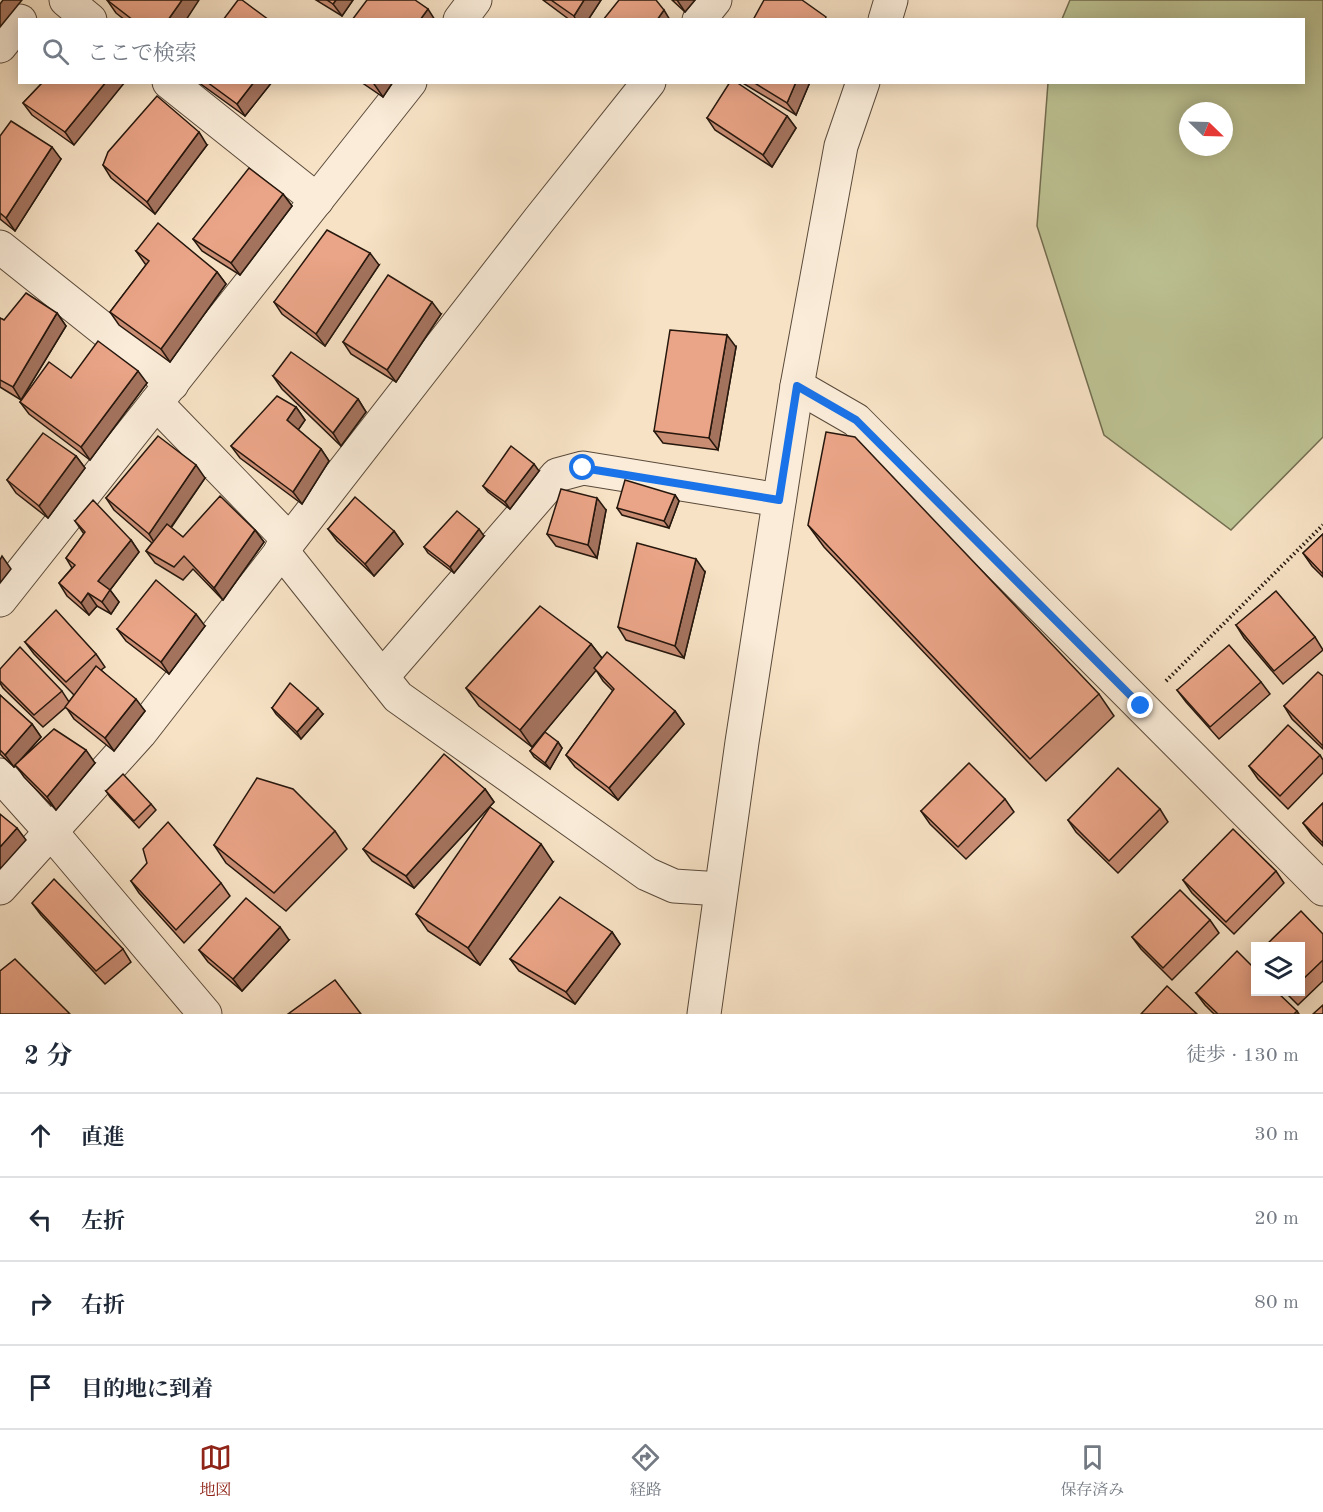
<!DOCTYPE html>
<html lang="ja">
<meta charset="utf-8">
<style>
body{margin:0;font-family:"Old Standard TT","Noto Serif JP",serif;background:#f2f2f3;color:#1f2937}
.controls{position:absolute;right:18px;bottom:18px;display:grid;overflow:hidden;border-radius:0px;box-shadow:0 3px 15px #0003}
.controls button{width:54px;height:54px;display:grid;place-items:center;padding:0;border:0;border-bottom:2px solid #e0e1e3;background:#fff;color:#1f2937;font:30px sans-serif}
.compass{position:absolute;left:1179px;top:102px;width:54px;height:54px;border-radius:50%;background:#fff;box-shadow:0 3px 15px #0003;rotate:113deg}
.stop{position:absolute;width:18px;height:18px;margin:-14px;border:4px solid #1a73e8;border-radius:50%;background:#fff}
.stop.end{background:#1a73e8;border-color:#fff;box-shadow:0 2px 6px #0008}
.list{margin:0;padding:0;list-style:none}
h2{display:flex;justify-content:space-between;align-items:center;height:78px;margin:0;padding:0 24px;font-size:26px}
h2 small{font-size:20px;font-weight:400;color:#747a83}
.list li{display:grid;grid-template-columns:39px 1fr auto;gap:18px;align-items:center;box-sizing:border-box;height:84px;padding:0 24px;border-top:2px solid #e0e1e3}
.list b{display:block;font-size:22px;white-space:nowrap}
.list em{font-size:20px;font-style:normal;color:#747a83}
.icon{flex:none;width:33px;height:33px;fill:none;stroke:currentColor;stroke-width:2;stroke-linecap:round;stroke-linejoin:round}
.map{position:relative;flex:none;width:1323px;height:1014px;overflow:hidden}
.search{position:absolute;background:#fff;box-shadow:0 3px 15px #0003;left:18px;right:18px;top:18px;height:66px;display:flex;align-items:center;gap:15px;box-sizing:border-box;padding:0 21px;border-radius:0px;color:#747a83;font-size:22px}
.sheet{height:414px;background:#fff}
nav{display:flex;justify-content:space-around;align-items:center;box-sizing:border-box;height:84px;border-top:2px solid #e0e1e3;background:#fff;font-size:16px;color:#747a83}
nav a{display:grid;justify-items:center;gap:3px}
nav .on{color:#8f2418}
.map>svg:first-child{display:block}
</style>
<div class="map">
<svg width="1323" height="1014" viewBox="0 0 1323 1014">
<rect width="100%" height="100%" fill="#f7e2c5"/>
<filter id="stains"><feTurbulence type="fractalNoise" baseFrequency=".00333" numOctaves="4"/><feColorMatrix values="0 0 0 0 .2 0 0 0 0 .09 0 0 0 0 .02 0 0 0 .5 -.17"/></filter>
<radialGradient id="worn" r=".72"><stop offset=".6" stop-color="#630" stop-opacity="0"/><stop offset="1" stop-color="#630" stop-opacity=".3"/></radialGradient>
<path fill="#bdc394" stroke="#726d50" stroke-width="1.5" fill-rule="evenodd" d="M1070,0H1323V437L1231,530L1104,435L1037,226L1048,83L1304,82V20L1062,19ZM1188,111H1224V147H1188Z"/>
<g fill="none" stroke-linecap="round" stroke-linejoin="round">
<g stroke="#5a4a3b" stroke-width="35">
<g id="minor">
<path d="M66,0L90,20"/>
<path d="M460,20L475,0"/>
<path d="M699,20L715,0"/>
<path d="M0,46L20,21"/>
<path d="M169,82L317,200"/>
<path d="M0,247L172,384"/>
<path d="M797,386L856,420L1323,889"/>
<path d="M156,403L289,540"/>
<path d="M281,550L398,697L647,874L674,886L721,889"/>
<path d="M0,600L410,82"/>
<path d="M382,677L557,475L583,468L779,500"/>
<path d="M0,775L51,832L205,1014"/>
<path d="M0,888L140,733L539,220L649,82"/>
</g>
</g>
<g stroke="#5a4a3b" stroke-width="35">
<g id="tertiary">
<path d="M885,20L891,0"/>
<path d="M704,1014L742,742L797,386L841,146L863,82"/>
</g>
</g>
<path stroke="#26170d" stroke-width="4" stroke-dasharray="1.5 3" stroke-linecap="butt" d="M1166,681L1323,525"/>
<use href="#minor" stroke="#faecd9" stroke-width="33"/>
<use href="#tertiary" stroke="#faecd9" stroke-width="33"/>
</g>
<g fill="#c98d74" stroke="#26170d" stroke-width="1.5">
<path d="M107,0L186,20H125L116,13Z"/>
<path d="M316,0H353L342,16Z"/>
<path d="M543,0H601L588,20H570Z"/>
<path d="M672,0H695L685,12Z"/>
<path d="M43,82L74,145L32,115L23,103Z"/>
<path d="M198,82H272L245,116Z"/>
<path d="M361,82H393L383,97Z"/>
<path d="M741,82H810L796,115Z"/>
<path d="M787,116L796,128L772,167L715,130L707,118Z"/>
<path d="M0,136L61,159L15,231L0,219Z"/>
<path d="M207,145L155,214L111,178L103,165Z"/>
<path d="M283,194L292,206L240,275L202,251L193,239Z"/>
<path d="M136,251L217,272L226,284L170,362L119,325L110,312L146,265Z"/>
<path d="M379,265L325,346L282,314L274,302Z"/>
<path d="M57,313L66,326L21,400L0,387V318L4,320Z"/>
<path d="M441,314L396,382L351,354L343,342Z"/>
<path d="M736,347L718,450L663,443L654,431Z"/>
<path d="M273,376L358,399L366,412L341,446L282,389Z"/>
<path d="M71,378L147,383L90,460L29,414L20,402Z"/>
<path d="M296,407L305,420L298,430L321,449L329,461L302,504L240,458L231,446Z"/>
<path d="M76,456L85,468L48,518L16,493L7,480Z"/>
<path d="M539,471L510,509L488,492L483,486Z"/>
<path d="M205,478L171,528L183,537L255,530L264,542L223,600L193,569L183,580L155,563L146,551L152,543L114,510L106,498Z"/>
<path d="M675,495L679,501L669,528L622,515L617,508Z"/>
<path d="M606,510L597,558L556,546L547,534Z"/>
<path d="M75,521L131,540L139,552L110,590L119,602L111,614L97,606L89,615L67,596L59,583L72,568L66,558L84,534Z"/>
<path d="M808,525L1099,694L1114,716L1046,781L824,547Z"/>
<path d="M328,529L394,531L403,544L374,576L337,541Z"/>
<path d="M1323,534V577L1312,566L1303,553Z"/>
<path d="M484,536L454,573L428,553L424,547Z"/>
<path d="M705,572L684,658L626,640L618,627Z"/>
<path d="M1236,625L1315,637L1323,650L1283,684L1244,638Z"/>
<path d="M205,626L169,674L126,641L117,629Z"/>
<path d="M25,642L96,654L105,667L101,670L145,711L114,751L74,719L66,707L43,727L3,688L0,683V669L62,691L69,702L74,695L34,654Z"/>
<path d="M591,644L602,658L675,711L684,724L618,800L575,767L566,755L613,691L603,681L596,670L532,747L479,706L466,688Z"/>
<path d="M1323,676V749L1292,719L1284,706Z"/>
<path d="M1261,682L1270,694L1219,739L1186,702L1177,690Z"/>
<path d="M0,695L32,724L41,737L19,762L95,763L56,810L24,777L16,765L14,767L0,754Z"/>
<path d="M272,708L323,714L301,739L276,714Z"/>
<path d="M558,742L562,748L550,769L534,757L530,751Z"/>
<path d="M1320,755L1323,760V773L1288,809L1258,779L1249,766Z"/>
<path d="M485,789L494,802L414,888L372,861L363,849Z"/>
<path d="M106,791L151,804L156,810L139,828L110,797Z"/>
<path d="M1005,799L1014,812L966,859L930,824L921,811Z"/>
<path d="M1323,803V846L1312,835L1303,823Z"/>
<path d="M1160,809L1168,822L1118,873L1076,832L1068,820Z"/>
<path d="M335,831L347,849L286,911L226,863L214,845Z"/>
<path d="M553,862L480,965L428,931L416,914Z"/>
<path d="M1276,871L1284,883L1234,934L1192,893L1183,880Z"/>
<path d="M131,881L221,883L230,896L184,943L139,893Z"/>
<path d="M32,903L123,949L131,962L105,984L41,915Z"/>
<path d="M1210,920L1219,933L1172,980L1141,949L1132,937Z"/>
<path d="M612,932L620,944L575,1004L519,971L510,959Z"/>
<path d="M1323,934V981L1298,1005L1285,992H1300V946Z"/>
<path d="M289,940L242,991L208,962L199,950Z"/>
<path d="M1196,993L1297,1011L1299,1014H1214L1205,1005Z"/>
</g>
<g fill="#a4735e" stroke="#26170d" stroke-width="1.5">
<path d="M3,0H22L0,27V4Z"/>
<path d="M182,0H199L186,20H168Z"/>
<path d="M336,0H353L342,16L333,4Z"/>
<path d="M584,0H601L588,20H576L574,16Z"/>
<path d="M677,0H695L685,12Z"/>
<path d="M428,9L435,20H420Z"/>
<path d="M664,10L670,20H657Z"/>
<path d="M106,82H125L74,145L65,132Z"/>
<path d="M254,82H272L245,116L237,104Z"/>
<path d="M375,82H393L383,97L374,84Z"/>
<path d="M796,82H810L796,115L787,103Z"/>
<path d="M787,116L796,128L772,167L763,155Z"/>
<path d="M199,132L207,145L155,214L147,202Z"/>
<path d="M52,147L61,159L15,231L6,218Z"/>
<path d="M283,194L292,206L240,275L231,263Z"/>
<path d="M370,253L379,265L325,346L316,334Z"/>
<path d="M217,272L226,284L170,362L161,349Z"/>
<path d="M432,302L441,314L396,382L387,370Z"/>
<path d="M57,313L66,326L21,400L13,387Z"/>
<path d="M727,335L736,347L718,450L709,438Z"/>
<path d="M138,371L147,383L90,460L81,447Z"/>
<path d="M358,399L366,412L341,446L333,433Z"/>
<path d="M296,407L305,420L296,433L287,420Z"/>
<path d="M321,449L329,461L302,504L293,492Z"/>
<path d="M76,456L85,468L48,518L39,506Z"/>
<path d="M534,464L539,471L510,509L505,502Z"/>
<path d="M196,465L205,478L157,547L149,534Z"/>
<path d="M675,495L679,501L669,528L664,521Z"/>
<path d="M597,498L606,510L597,558L588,545Z"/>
<path d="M479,529L484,536L454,573L450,567Z"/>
<path d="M255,530L264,542L223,600L214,588Z"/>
<path d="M394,531L403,544L374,576L365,564Z"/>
<path d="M131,540L139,552L110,590L119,602L111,614L102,602L98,581Z"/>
<path d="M2,556L11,569L0,583V560Z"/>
<path d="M696,559L705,572L684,658L675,646Z"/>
<path d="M88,593L97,606L89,615L81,603Z"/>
<path d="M196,614L205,626L169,674L161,662Z"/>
<path d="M591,644L604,661L532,747L520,730Z"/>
<path d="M136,699L145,711L114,751L105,738Z"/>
<path d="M318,708L323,714L301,739L297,732Z"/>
<path d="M675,711L684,724L618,800L609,788Z"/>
<path d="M32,724L41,737L14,767L5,755Z"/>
<path d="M558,742L562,748L550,769L545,763Z"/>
<path d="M86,750L95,763L56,810L47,797Z"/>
<path d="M485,789L494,802L414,888L406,876Z"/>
<path d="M17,828L26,840L0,869V847Z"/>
<path d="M541,844L553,862L480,965L468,948Z"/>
<path d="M280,927L289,940L242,991L233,979Z"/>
<path d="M612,932L620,944L575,1004L566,992Z"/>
</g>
<g fill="#eaa487" stroke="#26170d" stroke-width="1.5">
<path d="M107,0H182L168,20H133Z"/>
<path d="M238,0H242L269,20H223Z"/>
<path d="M327,0H336L333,4Z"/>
<path d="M367,0H415L428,9L420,20H352Z"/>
<path d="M551,0H584L574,16Z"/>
<path d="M619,0H656L664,10L657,20H603Z"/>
<path d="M764,0H802L826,17L825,20H753Z"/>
<path d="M43,82H106L65,132L23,103Z"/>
<path d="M207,82H254L237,104Z"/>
<path d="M730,82H736L787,116L763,155L707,118Z"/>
<path d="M753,82H796L787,103Z"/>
<path d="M157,96L199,132L147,202L103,165L108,152Z"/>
<path d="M11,121L52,147L6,218L0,213V136Z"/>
<path d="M249,168L283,194L231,263L193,239Z"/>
<path d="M158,223L217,272L161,349L110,312L149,261L136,251Z"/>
<path d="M327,230L370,253L316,334L274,302Z"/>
<path d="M388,275L432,302L387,370L343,342Z"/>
<path d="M26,293L57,313L13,387L0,380V318L4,320Z"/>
<path d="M670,330L727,335L709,438L654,431Z"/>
<path d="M98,341L138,371L81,447L20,402L49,362L71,378Z"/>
<path d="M291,352L358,399L333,433L273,376Z"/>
<path d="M277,396L296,407L287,420L321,449L293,492L231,446Z"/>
<path d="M826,432L855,437L1099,694L1030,759L808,525Z"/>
<path d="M43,433L76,456L39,506L7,480Z"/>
<path d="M158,436L196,465L149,534L106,498Z"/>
<path d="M511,446L534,464L505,502L483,486Z"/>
<path d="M625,480L675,495L664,521L617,508Z"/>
<path d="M561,489L597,498L588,545L547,534Z"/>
<path d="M220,496L255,530L214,588L184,556L174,567L146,551L167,524L183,537Z"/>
<path d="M355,497L394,531L365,564L328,529Z"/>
<path d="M93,500L131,540L98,581L110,590L102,602L88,593L81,603L59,583L75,565L66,558L85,532L75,521Z"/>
<path d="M457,511L479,529L450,567L424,547Z"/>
<path d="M1323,534V574L1303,553Z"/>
<path d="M637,543L696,559L675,646L618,627Z"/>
<path d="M156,580L196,614L161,662L117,629Z"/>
<path d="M1276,591L1315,637L1274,671L1236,625Z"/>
<path d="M540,606L591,644L520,730L466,688Z"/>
<path d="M56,610L96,654L66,682L25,642Z"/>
<path d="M1229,645L1261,682L1210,727L1177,690Z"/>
<path d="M20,647L62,691L34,715L0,681V669Z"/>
<path d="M607,652L675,711L609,788L566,755L614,689L594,668Z"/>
<path d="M96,666L136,699L105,738L65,707Z"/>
<path d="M1318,672L1323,676V746L1284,706Z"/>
<path d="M290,683L318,708L297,732L272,708Z"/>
<path d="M0,695L32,724L5,755L0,750Z"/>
<path d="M1288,725L1320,755L1280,796L1249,766Z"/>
<path d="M54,729L86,750L47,797L15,765Z"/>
<path d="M545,732L558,742L545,763L530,751Z"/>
<path d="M444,754L485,789L406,876L363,849Z"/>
<path d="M969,763L1005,799L958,847L921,811Z"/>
<path d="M1118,768L1160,809L1109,861L1068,820Z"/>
<path d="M123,774L151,804L134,821L106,791Z"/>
<path d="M257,778L293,789L335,831L274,893L214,845Z"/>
<path d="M1323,803V843L1303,823Z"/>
<path d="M490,807L541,844L468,948L416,914Z"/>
<path d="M0,814L17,828L0,847Z"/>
<path d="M168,822L221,883L176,930L131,881L147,863L143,849Z"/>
<path d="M1233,829L1276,871L1226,922L1183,880Z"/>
<path d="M54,879L123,949L96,971L32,903Z"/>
<path d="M1180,890L1210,920L1163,968L1132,937Z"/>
<path d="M560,897L612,932L566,992L510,959Z"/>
<path d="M246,898L280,927L233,979L199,950Z"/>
<path d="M1301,911L1323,934V960L1300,982V946H1265Z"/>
<path d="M1237,951L1256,970V992H1277L1297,1011L1294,1014H1218L1196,993Z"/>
<path d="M15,959L70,1014H0V971Z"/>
<path d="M335,980L361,1014H288Z"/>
<path d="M1167,986L1197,1014H1141Z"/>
<path d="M1323,1005V1014H1313Z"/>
</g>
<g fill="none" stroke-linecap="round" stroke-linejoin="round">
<path stroke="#1a73e8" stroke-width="8" d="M583,468L779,500L797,386L856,420L1141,706"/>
</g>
<rect width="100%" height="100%" filter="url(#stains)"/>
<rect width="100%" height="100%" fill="url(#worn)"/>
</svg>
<div class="controls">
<button><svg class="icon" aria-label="layers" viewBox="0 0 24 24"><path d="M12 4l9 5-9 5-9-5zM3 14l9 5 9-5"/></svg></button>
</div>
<svg class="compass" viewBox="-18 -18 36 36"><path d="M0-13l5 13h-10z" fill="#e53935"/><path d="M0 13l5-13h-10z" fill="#747a83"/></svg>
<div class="stop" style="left:583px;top:468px"></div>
<div class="stop end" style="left:1141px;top:706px"></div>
<div class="search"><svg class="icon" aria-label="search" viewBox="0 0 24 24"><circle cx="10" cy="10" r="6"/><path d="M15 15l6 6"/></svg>ここで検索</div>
</div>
<section class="sheet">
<h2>2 分<small>徒歩 · 130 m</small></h2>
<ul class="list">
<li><svg class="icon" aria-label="ahead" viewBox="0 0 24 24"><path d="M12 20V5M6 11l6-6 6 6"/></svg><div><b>直進</b></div><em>30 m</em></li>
<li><svg class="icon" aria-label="left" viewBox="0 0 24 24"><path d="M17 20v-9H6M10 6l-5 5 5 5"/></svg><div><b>左折</b></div><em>20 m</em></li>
<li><svg class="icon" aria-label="right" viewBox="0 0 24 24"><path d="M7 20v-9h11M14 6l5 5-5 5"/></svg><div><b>右折</b></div><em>80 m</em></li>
<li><svg class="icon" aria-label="arrive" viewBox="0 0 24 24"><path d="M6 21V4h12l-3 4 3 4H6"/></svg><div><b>目的地に到着</b></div></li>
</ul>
</section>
<nav>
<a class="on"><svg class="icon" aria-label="map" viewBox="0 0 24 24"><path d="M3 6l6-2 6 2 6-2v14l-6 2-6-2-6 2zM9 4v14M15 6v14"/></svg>地図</a>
<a><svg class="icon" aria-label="directions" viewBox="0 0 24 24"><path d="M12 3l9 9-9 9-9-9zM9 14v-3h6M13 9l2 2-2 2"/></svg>経路</a>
<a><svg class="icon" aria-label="saved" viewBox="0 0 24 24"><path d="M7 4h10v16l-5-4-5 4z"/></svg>保存済み</a>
</nav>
